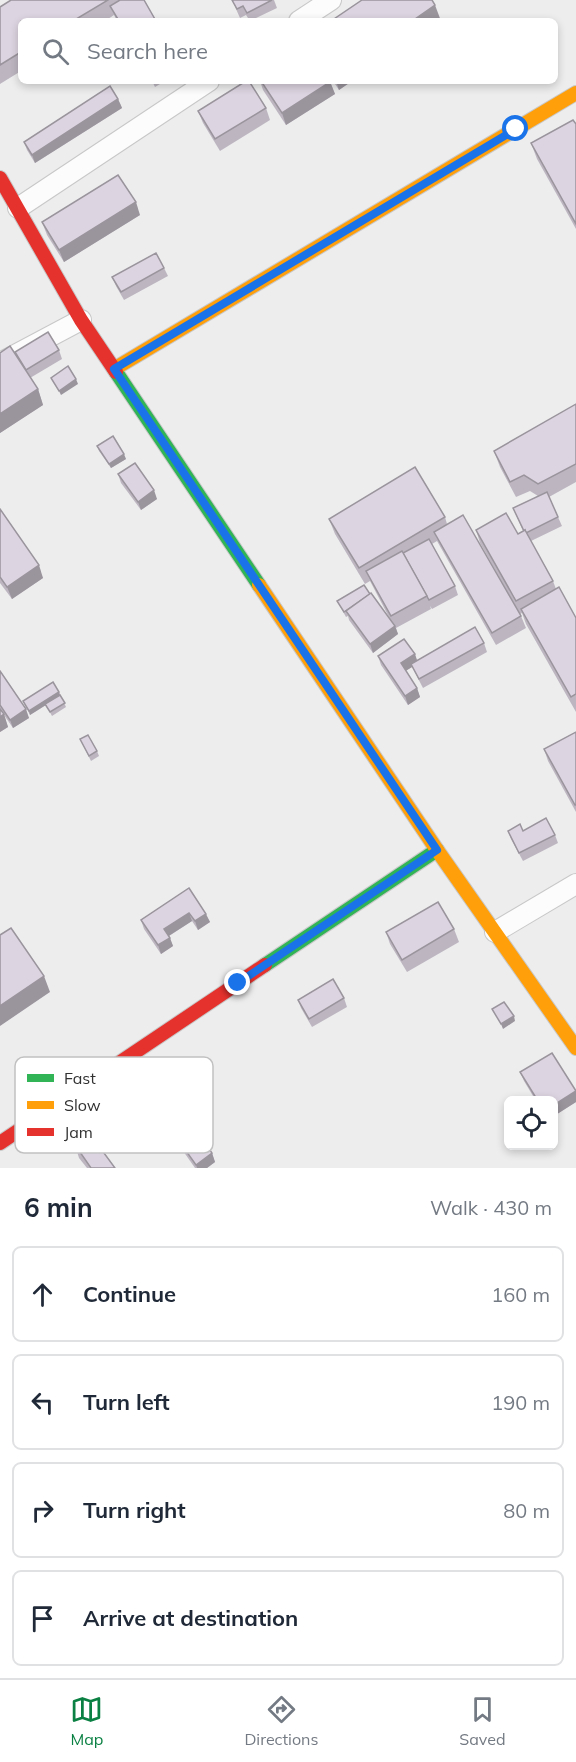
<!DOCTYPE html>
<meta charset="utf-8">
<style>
body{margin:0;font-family:Mulish,sans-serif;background:#f2f2f3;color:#1f2937}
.controls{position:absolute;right:18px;bottom:18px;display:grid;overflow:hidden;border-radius:9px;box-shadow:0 3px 9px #0003}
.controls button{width:54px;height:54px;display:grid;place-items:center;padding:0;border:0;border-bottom:2px solid #e0e1e3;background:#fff;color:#1f2937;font:30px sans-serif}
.stop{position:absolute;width:18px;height:18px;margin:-14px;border:4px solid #1a73e8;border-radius:50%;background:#fff}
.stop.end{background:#1a73e8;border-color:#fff;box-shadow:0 2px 6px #0008}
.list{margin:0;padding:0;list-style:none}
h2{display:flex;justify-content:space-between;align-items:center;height:78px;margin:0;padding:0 24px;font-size:26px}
h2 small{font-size:20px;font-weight:400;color:#747a83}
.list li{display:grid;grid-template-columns:39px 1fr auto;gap:18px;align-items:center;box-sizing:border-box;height:96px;margin:0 12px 12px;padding:0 12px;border:2px solid #e0e1e3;border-radius:9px}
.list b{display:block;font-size:22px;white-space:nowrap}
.list em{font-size:20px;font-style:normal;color:#747a83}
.icon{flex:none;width:33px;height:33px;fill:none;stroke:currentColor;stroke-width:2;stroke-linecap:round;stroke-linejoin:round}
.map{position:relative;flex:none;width:576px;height:1168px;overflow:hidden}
.search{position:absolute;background:#fff;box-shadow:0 3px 9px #0003;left:18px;right:18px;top:18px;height:66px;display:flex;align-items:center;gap:15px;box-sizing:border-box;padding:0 21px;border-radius:9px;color:#747a83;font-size:22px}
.sheet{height:510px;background:#fff}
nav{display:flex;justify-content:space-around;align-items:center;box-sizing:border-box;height:84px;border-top:2px solid #e0e1e3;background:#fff;font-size:16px;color:#747a83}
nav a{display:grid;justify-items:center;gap:3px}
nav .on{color:#0b8043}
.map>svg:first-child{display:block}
</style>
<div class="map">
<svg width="576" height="1168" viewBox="0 0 576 1168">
<rect width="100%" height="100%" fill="#ededee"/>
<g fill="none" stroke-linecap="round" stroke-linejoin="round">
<g stroke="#c8c8c8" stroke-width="22">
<g id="street">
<path d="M299,21L331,0"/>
<path d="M18,208L209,81"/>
<path d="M0,363L81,320"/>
<path d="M495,932L576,884"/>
</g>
</g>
<g stroke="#c8c8c8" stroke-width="16">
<g id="fast">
<path d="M116,372L259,585"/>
<path d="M265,965L437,850"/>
</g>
</g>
<g stroke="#c8c8c8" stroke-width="16">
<g id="slow">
<path d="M114,369L576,93"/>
<path d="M259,585L437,850L576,1048"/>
</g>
</g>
<g stroke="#c8c8c8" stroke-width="16">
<g id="jam">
<path d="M0,178L81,320L116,372"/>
<path d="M0,1143L265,965"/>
</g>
</g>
<use href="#street" stroke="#fcfcfc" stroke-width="20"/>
<use href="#fast" stroke="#30b455" stroke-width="14"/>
<use href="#slow" stroke="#ff9f0a" stroke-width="14"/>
<use href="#jam" stroke="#e5322d" stroke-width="14"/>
</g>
<g fill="#bdb6c1">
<path d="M11,0H144L156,21H117L114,15L105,21H21V71L0,84V7Z"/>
<path d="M232,0H274L277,8L250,21L246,15L240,18Z"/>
<path d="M152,81H165L155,87Z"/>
<path d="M260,81H330L335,94L286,125L263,90Z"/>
<path d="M333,81H352L339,90Z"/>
<path d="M118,99L122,108L35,163L27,150L24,142Z"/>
<path d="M266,108L270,120L220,151L203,123L198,111Z"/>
<path d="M576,124V229L537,159L531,143Z"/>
<path d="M140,215L64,262L47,235L42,222Z"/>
<path d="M164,268L168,276L124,300L116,286L112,277Z"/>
<path d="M59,350L62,359L30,378L38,389L43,405L0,433V353L17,357L15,352Z"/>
<path d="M576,404V482L549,497L562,526L531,541L553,581L556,589L576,618V712L526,624L522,613L520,614L480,543L476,530L518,534L523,531L513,508L538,496L530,491L516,497L500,467L494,451Z"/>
<path d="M97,446L126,459L111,468L99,451Z"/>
<path d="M118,474L157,499L141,510L121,483Z"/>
<path d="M0,509L43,578L12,599L0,583Z"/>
<path d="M445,517L447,524L521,616L526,628L496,645L437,541L432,544L455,586L458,595L432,609L430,606L431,609L396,628L398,634L373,653L349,620L348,616L346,617L337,601L370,594L391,621L370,581L365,584L335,534L329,519Z"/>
<path d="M484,643L487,652L423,688L412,667L405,671L417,688L420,697L408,705L381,665L378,656L417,660Z"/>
<path d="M0,671L29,718L13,728L4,715L8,727L0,732Z"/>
<path d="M59,692L66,707L52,716L46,705L30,715L23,701Z"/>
<path d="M576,732V812L548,761L544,749Z"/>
<path d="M80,739L97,751L99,756L91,761Z"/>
<path d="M508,831H523L555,835L558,843L523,861L511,839Z"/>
<path d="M189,888L210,922L198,930L192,921L169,936L173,946L161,954L144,929L141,920Z"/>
<path d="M454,929L459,942L407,972L390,944L386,932Z"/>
<path d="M344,998L347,1007L312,1027L301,1008L298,1000Z"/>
<path d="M520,1072L576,1091V1102L554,1116V1101H536L524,1081Z"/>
<path d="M150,1100L212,1153L215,1162L207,1168H195L153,1108Z"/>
<path d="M75,1145L115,1168H87L79,1158Z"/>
</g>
<g fill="#9a949d">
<path d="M435,5L441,21H412Z"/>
<path d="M336,81H352L339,90Z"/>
<path d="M330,82L335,94L286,125L282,113Z"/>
<path d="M118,99L122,108L35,163L32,155Z"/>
<path d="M136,202L140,215L64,262L59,250Z"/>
<path d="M76,379L78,384L61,395L59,391Z"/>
<path d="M38,389L43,405L0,433V414Z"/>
<path d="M124,454L126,459L111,468L109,464Z"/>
<path d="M154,490L157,499L141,510L138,502Z"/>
<path d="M39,565L43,578L12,599L7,587Z"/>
<path d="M395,626L398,634L373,653L370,644Z"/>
<path d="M415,654L418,663L411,664L412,667L404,672L401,663Z"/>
<path d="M417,688L420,697L408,705L405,696Z"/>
<path d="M59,692L60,696L30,715L29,711Z"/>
<path d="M26,709L29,718L13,728L10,720Z"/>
<path d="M4,714L8,727L0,732V717Z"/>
<path d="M189,913L192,921L167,937L164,929Z"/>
<path d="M206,914L210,922L198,930L195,921Z"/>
<path d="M170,938L173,946L161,954L158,945Z"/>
<path d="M44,976L50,992L0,1026V1006Z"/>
<path d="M514,1016L515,1021L503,1029L501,1024Z"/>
<path d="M576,1091V1102L554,1116V1105Z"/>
<path d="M212,1153L215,1162L207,1168H197L196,1165Z"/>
</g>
<g fill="#dcd4e0" stroke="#9a949d" stroke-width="1.5">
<path d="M11,0H108L73,21H21V52L0,65V7Z"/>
<path d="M120,0H144L156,21H119L110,6Z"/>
<path d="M232,0H272L247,13L243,6L237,9Z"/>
<path d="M362,0H432L435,5L412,21H331Z"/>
<path d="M246,81H249L266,108L215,139L198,111Z"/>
<path d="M261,81H330V82L282,113Z"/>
<path d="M110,86L118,99L32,155L24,142Z"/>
<path d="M573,120L576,124V224L531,143Z"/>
<path d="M118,175L136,202L59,250L42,222Z"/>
<path d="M156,253L164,268L121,292L112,277Z"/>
<path d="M48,332L59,350L26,370L15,352Z"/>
<path d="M10,346L38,389L0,414V353Z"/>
<path d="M68,366L76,379L59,391L51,378Z"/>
<path d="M576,404V464L538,484L524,475L510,482L494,451Z"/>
<path d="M113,436L124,454L109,464L97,446Z"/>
<path d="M135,463L154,490L138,502L118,474Z"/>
<path d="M415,467L445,517L359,568L329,519Z"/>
<path d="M547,492L558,517L526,533L525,530L524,531L513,508Z"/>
<path d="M0,509L39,565L7,587L0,577Z"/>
<path d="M506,513L518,534L525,530L553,581L516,601L476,530Z"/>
<path d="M463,515L521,616L492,633L434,532Z"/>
<path d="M429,539L455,586L429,600L403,553Z"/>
<path d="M402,551L427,596L391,616L366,571Z"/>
<path d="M364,585L370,594L344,612L337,601Z"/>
<path d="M559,587L576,618V694L571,697L521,609Z"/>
<path d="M371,593L395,626L370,644L346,611Z"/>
<path d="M475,627L484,643L419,679L411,664Z"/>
<path d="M404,639L415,654L401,663L417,688L405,696L378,656Z"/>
<path d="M0,671L26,709L10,720L0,705Z"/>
<path d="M53,682L59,692L29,711L23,701Z"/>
<path d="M60,695L65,703L50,712L45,704Z"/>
<path d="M0,709L4,714L0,717Z"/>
<path d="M576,732V805H575L544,749Z"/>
<path d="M88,735L97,751L89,756L80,739Z"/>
<path d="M546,818L555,835L519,853L508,831L520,824L523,831Z"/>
<path d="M189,888L206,914L195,921L189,913L164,929L170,938L158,945L141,920Z"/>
<path d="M438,902L454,929L402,960L386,932Z"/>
<path d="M11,928L44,976L0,1006V935Z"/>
<path d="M333,979L344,998L309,1019L298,1000Z"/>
<path d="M504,1002L514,1016L501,1024L492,1009Z"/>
<path d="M552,1053L576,1091L554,1105V1101H538L520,1072Z"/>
<path d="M166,1088L212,1153L196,1165L150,1100Z"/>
<path d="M90,1134L115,1168H91L75,1145Z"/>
</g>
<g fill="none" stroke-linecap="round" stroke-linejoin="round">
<path stroke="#1a73e8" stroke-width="8" d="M238,983L437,850L114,369L516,129"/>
</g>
<rect x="15" y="1057" width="198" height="96" rx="9" fill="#fff" stroke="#c1c1c2" stroke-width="1.5"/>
<rect x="27" y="1074" width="27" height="8" fill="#30b455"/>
<rect x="27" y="1101" width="27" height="8" fill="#ff9f0a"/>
<rect x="27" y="1128" width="27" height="8" fill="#e5322d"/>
<g font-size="16" fill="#313132">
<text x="64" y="1084">Fast</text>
<text x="64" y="1111">Slow</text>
<text x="64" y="1138">Jam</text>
</g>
</svg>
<div class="controls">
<button><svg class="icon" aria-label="locate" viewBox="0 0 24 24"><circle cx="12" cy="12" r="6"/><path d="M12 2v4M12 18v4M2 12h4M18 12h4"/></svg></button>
</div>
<div class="stop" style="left:516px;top:129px"></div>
<div class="stop end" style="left:238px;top:983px"></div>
<div class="search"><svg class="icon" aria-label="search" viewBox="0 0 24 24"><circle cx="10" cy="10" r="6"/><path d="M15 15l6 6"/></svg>Search here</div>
</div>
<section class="sheet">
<h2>6 min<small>Walk · 430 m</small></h2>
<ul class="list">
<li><svg class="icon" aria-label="ahead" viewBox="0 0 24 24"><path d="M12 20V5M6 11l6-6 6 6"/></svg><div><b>Continue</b></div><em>160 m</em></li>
<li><svg class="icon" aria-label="left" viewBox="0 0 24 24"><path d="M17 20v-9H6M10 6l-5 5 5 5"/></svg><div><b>Turn left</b></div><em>190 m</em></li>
<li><svg class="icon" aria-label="right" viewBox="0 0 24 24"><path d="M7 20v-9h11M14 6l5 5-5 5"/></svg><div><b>Turn right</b></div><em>80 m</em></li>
<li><svg class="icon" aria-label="arrive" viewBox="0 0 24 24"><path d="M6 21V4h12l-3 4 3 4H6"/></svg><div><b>Arrive at destination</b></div></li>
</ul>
</section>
<nav>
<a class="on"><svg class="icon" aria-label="map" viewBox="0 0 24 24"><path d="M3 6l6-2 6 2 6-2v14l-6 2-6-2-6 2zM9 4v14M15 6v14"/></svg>Map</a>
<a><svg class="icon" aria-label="directions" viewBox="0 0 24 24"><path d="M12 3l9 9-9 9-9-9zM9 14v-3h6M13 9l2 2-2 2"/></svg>Directions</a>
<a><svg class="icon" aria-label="saved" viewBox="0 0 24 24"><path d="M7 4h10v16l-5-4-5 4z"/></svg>Saved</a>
</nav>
